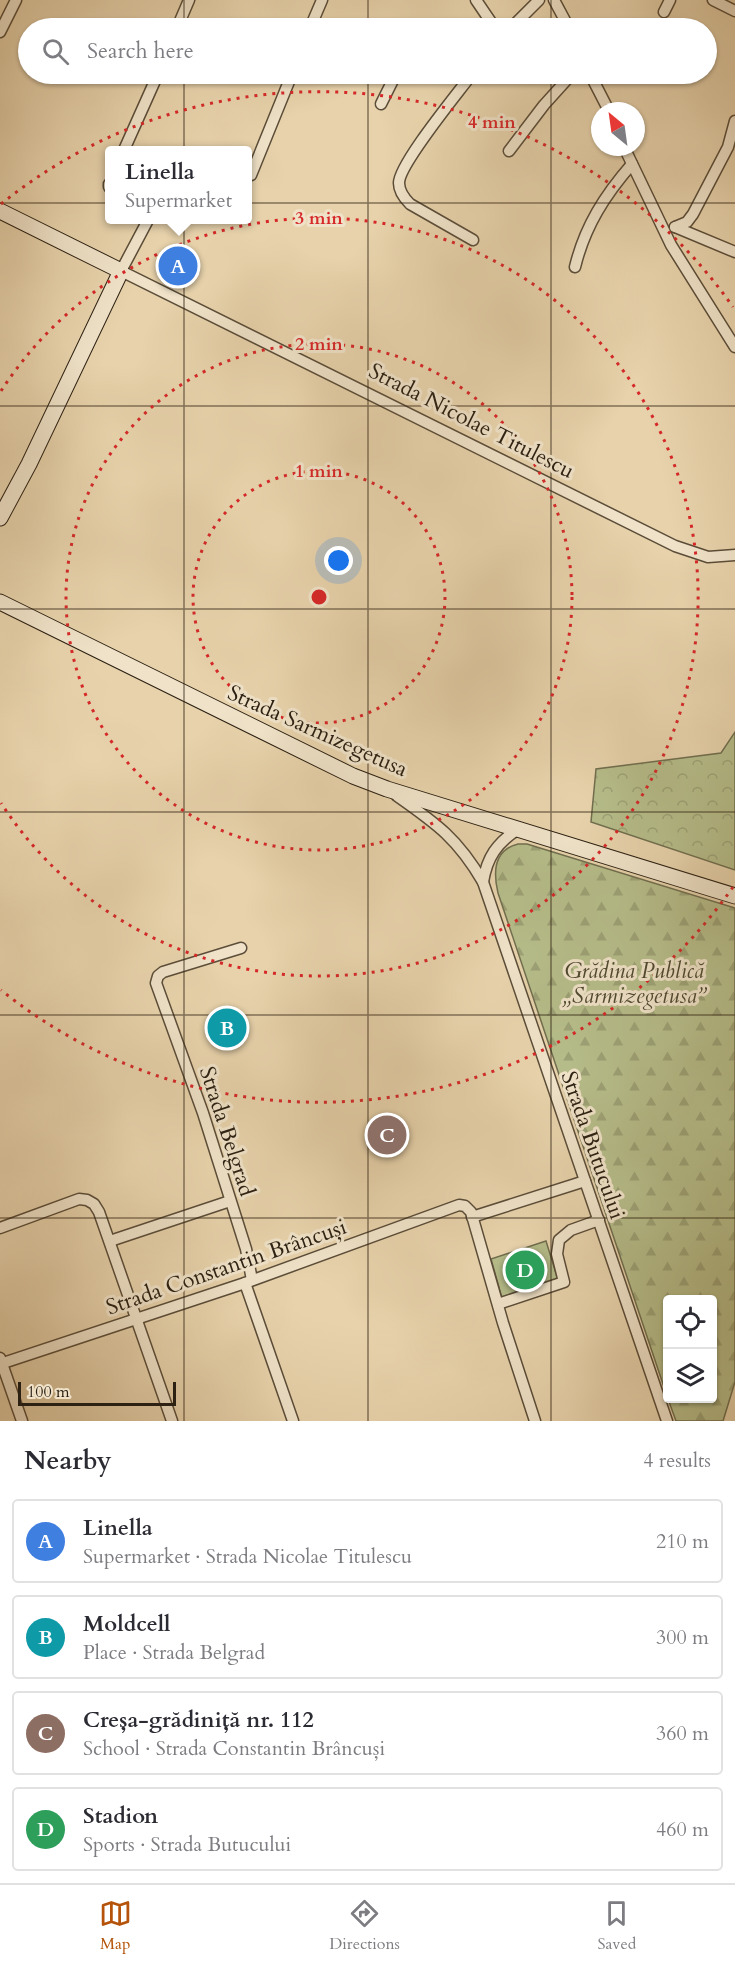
<!DOCTYPE html>
<meta charset="utf-8">
<style>
body{margin:0;font-family:Cardo,serif;background:#f7f7f7;color:#2b2b33}
.controls{position:absolute;right:18px;bottom:18px;display:grid;overflow:hidden;border-radius:6px;box-shadow:0 2px 4px #0004}
.controls button{width:54px;height:54px;display:grid;place-items:center;padding:0;border:0;border-bottom:2px solid #e1e1e2;background:#fff;color:#2b2b33;font:30px sans-serif}
.compass{position:absolute;left:591px;top:102px;width:54px;height:54px;border-radius:50%;background:#fff;box-shadow:0 2px 4px #0004;rotate:331deg}
.scale{position:absolute;left:18px;bottom:15px;width:158px;box-sizing:border-box;padding-left:6px;border:3px solid #2c2113;border-top:0;font-size:16px;line-height:21px;white-space:nowrap;color:#2c2113;-webkit-text-stroke:4px #efe2c8;paint-order:stroke}
.you{position:absolute;left:339px;top:561px;width:21px;height:21px;margin:-15px;border:4px solid #fff;border-radius:50%;background:#1a73e8;box-shadow:0 0 0 9px #1a73e833}
.badge{display:grid;place-items:center;width:39px;height:39px;border-radius:50%;background:#b45309;color:#fff;font-size:20px;font-weight:700}
.pin{position:absolute;translate:-50% -50%;border:3px solid #fff;box-shadow:0 2px 6px #0006}
.popup{position:absolute;left:105px;top:146px;width:147px;height:78px;box-sizing:border-box;display:grid;place-content:center;border-radius:6px;background:#fff;filter:drop-shadow(0 2px 4px #0005);font-size:20px;white-space:nowrap;color:#7c7c81}
.popup b{font-size:22px;color:#2b2b33}
.popup::after{content:'';position:absolute;left:50%;top:100%;margin-left:-12px;border:12px solid transparent;border-top-color:#fff}
.list{margin:0;padding:0;list-style:none}
h2{display:flex;justify-content:space-between;align-items:center;height:78px;margin:0;padding:0 24px;font-size:26px}
h2 small{font-size:20px;font-weight:400;color:#7c7c81}
.list li{display:grid;grid-template-columns:39px 1fr auto;gap:18px;align-items:center;box-sizing:border-box;height:84px;margin:0 12px 12px;padding:0 12px;border:2px solid #e1e1e2;border-radius:6px}
.list b{display:block;font-size:22px;white-space:nowrap}
.list p{margin:0;font-size:20px;white-space:nowrap;color:#7c7c81}
.list em{font-size:20px;font-style:normal;color:#7c7c81}
.icon{flex:none;width:33px;height:33px;fill:none;stroke:currentColor;stroke-width:2;stroke-linecap:round;stroke-linejoin:round}
.map{position:relative;flex:none;width:735px;height:1421px;overflow:hidden}
.search{position:absolute;background:#fff;box-shadow:0 2px 4px #0004;left:18px;right:18px;top:18px;height:66px;display:flex;align-items:center;gap:15px;box-sizing:border-box;padding:0 21px;border-radius:33px;color:#7c7c81;font-size:22px}
.sheet{height:462px;background:#fff}
nav{display:flex;justify-content:space-around;align-items:center;box-sizing:border-box;height:84px;border-top:2px solid #e1e1e2;background:#fff;font-size:16px;color:#7c7c81}
nav a{display:grid;justify-items:center;gap:3px}
nav .on{color:#b45309}
.map>svg:first-child{display:block}
</style>
<div class="map">
<svg width="735" height="1421" viewBox="0 0 735 1421">
<defs>
<pattern id="forest-firs" width="22" height="20" patternUnits="userSpaceOnUse" patternTransform="scale(1.5)"><rect width="22" height="20" fill="#b5bc89"/><path d="M5 1l3.5 6h-7zM16 11l3.5 6h-7z" fill="#9ca175"/></pattern>
<pattern id="park-crowns" width="20" height="18" patternUnits="userSpaceOnUse" patternTransform="scale(1.5)"><rect width="20" height="18" fill="#b5bc89"/><path d="M2 6a3 3 0 1 1 6 0M12 15a3 3 0 1 1 6 0" fill="none" stroke="#9ca175"/></pattern>
</defs>
<rect width="100%" height="100%" fill="#e7d2ab"/>
<filter id="stains"><feTurbulence type="fractalNoise" baseFrequency=".00333" numOctaves="4"/><feColorMatrix values="0 0 0 0 .2 0 0 0 0 .09 0 0 0 0 .02 0 0 0 .5 -.17"/></filter>
<radialGradient id="worn" r=".72"><stop offset=".6" stop-color="#630" stop-opacity="0"/><stop offset="1" stop-color="#630" stop-opacity=".3"/></radialGradient>
<path fill="url(#forest-firs)" stroke="#706e4e" stroke-width="1.5" d="M518,844H527L735,908V1382L723,1421H676L668,1399L712,1398V1300H668L667,1396L498,893C493,872 494,850 518,844Z"/>
<path fill="url(#park-crowns)" stroke="#706e4e" stroke-width="1.5" d="M735,732V870L591,822L596,769L721,753Z"/>
<path fill="#b5bc89" stroke="#706e4e" stroke-width="1.5" d="M546,1241L558,1280L502,1298L491,1259Z"/>
<g fill="none" stroke-linecap="round" stroke-linejoin="round">
<g stroke="#5b4d39" stroke-width="13">
<g id="street">
<path d="M476,0L495,28"/>
<path d="M554,0L569,28"/>
<path d="M713,0L735,11"/>
<path d="M664,12L670,0"/>
<path d="M177,28L189,0"/>
<path d="M310,28L322,0"/>
<path d="M511,28L539,0"/>
<path d="M0,32L16,0"/>
<path d="M472,74C458,93 399,164 399,183C399,191 405,199 410,204L473,240"/>
<path d="M590,74L609,111"/>
<path d="M381,104L396,74"/>
<path d="M624,147L671,245L735,347"/>
<path d="M124,150L158,74"/>
<path d="M509,151L544,105L572,74"/>
<path d="M251,175L292,74"/>
<path d="M109,184V187"/>
<path d="M148,220L121,271L675,546L708,557L735,555"/>
<path d="M675,227L687,222L693,214L728,147L735,121"/>
<path d="M675,227L735,252"/>
<path d="M575,267C585,226 605,195 632,164"/>
<path d="M397,796C437,824 458,839 483,882L667,1421"/>
<path d="M483,882C487,857 497,843 518,829"/>
<path d="M241,948L163,972L158,976L156,983L203,1113L246,1249L252,1280"/>
<path d="M472,1217L585,1181"/>
<path d="M0,1228L79,1199L87,1200L94,1204L99,1212L172,1421"/>
<path d="M110,1241L230,1201"/>
<path d="M245,1283L293,1421"/>
<path d="M498,1304L564,1282L557,1254L559,1240L571,1230L599,1220"/>
<path d="M0,1358L22,1421"/>
<path d="M0,1364L245,1283L459,1205L465,1206L471,1212L503,1323L535,1421"/>
</g>
</g>
<g stroke="#2c2113" stroke-width="17">
<g id="secondary">
<path d="M0,211L121,271L29,464L0,518"/>
<path d="M0,602L353,776L387,789L735,896"/>
</g>
</g>
<use href="#street" stroke="#efe2c8" stroke-width="10"/>
<use href="#secondary" stroke="#efe2c8" stroke-width="15"/>
</g>
<path fill="none" stroke="#2c2113" stroke-width="1.5" stroke-opacity="0.55" d="M184,0V28M368,0V28M551,0V28M184,74V1421M368,74V1421M551,74V1421M0,203H735M0,406H735M0,609H735M0,812H735M0,1015H735M0,1218H735"/>
<g fill="none" stroke="#d62828" stroke-width="3" stroke-dasharray="3 6">
<circle cx="319" cy="597" r="126"/>
<circle cx="319" cy="597" r="253"/>
<path d="M1 391A379 379 0 1 1 1 803"/>
<path d="M733 887A506 506 0 0 1 1 990M1 204A506 506 0 0 1 733 307"/>
</g>
<g text-anchor="middle" stroke-width="6" stroke-linejoin="round" paint-order="stroke">
<g font-size="22" fill="#2c2113" stroke="#efe2c8">
<text transform="translate(472 420) rotate(27)" y="8">Strada Nicolae Titulescu</text>
<text transform="translate(318 730) rotate(24)" y="8">Strada Sarmizegetusa</text>
<text transform="translate(228 1131) rotate(72)" y="8">Strada Belgrad</text>
<text transform="translate(594 1145) rotate(71)" y="8">Strada Butucului</text>
<text transform="translate(226 1266) rotate(-19)" y="8">Strada Constantin Brâncuși</text>
</g>
<g font-size="22" font-style="italic" fill="#4e4830" stroke="#efe2c8">
<text x="634" y="978">Grădina Publică<tspan x="634" dy="25">„Sarmizegetusa”</tspan></text>
</g>
</g>
<circle cx="319" cy="597" r="9" fill="#d62828" stroke="#efe2c8" stroke-width="3"/>
<g font-size="18" text-anchor="middle" font-weight="bold" fill="#d62828" stroke="#efe2c8" stroke-width="6" stroke-linejoin="round" paint-order="stroke">
<text x="492" y="128">4 min</text>
<text x="319" y="224">3 min</text>
<text x="319" y="350">2 min</text>
<text x="319" y="477">1 min</text>
</g>
<rect width="100%" height="100%" filter="url(#stains)"/>
<rect width="100%" height="100%" fill="url(#worn)"/>
</svg>
<div class="controls">
<button><svg class="icon" aria-label="locate" viewBox="0 0 24 24"><circle cx="12" cy="12" r="6"/><path d="M12 2v4M12 18v4M2 12h4M18 12h4"/></svg></button>
<button><svg class="icon" aria-label="layers" viewBox="0 0 24 24"><path d="M12 4l9 5-9 5-9-5zM3 14l9 5 9-5"/></svg></button>
</div>
<svg class="compass" viewBox="-18 -18 36 36"><path d="M0-13l5 13h-10z" fill="#e53935"/><path d="M0 13l5-13h-10z" fill="#7c7c81"/></svg>
<div class="scale">100 m</div>
<div class="you"></div>
<div class="pin badge" style="left:178px;top:266px;background:#3f7fe0">A</div>
<div class="popup"><b>Linella</b>Supermarket</div>
<div class="pin badge" style="left:227px;top:1028px;background:#0f9aa8">B</div>
<div class="pin badge" style="left:387px;top:1135px;background:#8d6e63">C</div>
<div class="pin badge" style="left:525px;top:1270px;background:#2e9e5b">D</div>
<div class="search"><svg class="icon" aria-label="search" viewBox="0 0 24 24"><circle cx="10" cy="10" r="6"/><path d="M15 15l6 6"/></svg>Search here</div>
</div>
<section class="sheet">
<h2>Nearby<small>4 results</small></h2>
<ul class="list">
<li><span class="badge" style="background:#3f7fe0">A</span><div><b>Linella</b><p>Supermarket · Strada Nicolae Titulescu</p></div><em>210 m</em></li>
<li><span class="badge" style="background:#0f9aa8">B</span><div><b>Moldcell</b><p>Place · Strada Belgrad</p></div><em>300 m</em></li>
<li><span class="badge" style="background:#8d6e63">C</span><div><b>Creșa-grădiniță nr. 112</b><p>School · Strada Constantin Brâncuși</p></div><em>360 m</em></li>
<li><span class="badge" style="background:#2e9e5b">D</span><div><b>Stadion</b><p>Sports · Strada Butucului</p></div><em>460 m</em></li>
</ul>
</section>
<nav>
<a class="on"><svg class="icon" aria-label="map" viewBox="0 0 24 24"><path d="M3 6l6-2 6 2 6-2v14l-6 2-6-2-6 2zM9 4v14M15 6v14"/></svg>Map</a>
<a><svg class="icon" aria-label="directions" viewBox="0 0 24 24"><path d="M12 3l9 9-9 9-9-9zM9 14v-3h6M13 9l2 2-2 2"/></svg>Directions</a>
<a><svg class="icon" aria-label="saved" viewBox="0 0 24 24"><path d="M7 4h10v16l-5-4-5 4z"/></svg>Saved</a>
</nav>
